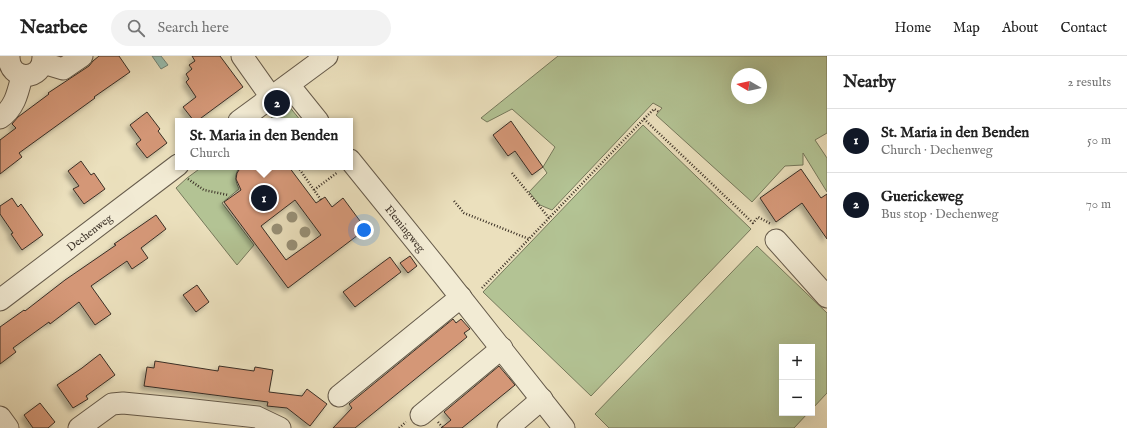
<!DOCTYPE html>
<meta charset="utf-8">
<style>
body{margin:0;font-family:"IM FELL English",serif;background:#f2f2f2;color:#222}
.controls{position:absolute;right:12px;bottom:12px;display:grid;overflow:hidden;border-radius:0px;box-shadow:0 4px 16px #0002}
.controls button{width:36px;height:36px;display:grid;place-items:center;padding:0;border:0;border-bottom:1px solid #e0e0e0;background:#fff;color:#222;font:20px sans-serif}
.compass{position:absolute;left:731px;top:12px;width:36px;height:36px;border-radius:50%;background:#fff;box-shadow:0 4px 16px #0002;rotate:279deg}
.you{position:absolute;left:364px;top:174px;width:14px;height:14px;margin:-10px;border:3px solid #fff;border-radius:50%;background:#1a73e8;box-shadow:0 0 0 6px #1a73e833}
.badge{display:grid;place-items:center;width:26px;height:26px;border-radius:50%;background:#111827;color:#fff;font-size:13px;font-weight:700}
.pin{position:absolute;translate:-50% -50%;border:2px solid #fff;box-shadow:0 1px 4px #0006}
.popup{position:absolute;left:175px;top:62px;width:178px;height:52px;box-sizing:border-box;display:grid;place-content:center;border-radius:0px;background:#fff;filter:drop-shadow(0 1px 3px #0005);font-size:13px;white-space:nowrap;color:#767676}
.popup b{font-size:15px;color:#222}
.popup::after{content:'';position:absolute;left:50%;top:100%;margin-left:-8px;border:8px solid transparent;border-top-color:#fff}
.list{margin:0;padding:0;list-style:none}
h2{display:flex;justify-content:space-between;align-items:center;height:52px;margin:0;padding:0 16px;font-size:17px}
h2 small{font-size:13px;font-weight:400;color:#767676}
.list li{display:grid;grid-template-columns:26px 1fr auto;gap:12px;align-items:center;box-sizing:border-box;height:64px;padding:0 16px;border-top:1px solid #e0e0e0}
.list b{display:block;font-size:15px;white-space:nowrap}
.list p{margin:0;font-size:13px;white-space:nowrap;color:#767676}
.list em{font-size:13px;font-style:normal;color:#767676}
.icon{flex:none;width:22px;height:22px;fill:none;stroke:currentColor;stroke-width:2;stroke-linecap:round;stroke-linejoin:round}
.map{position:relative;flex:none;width:827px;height:372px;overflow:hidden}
header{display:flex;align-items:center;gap:24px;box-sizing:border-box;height:56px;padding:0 20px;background:#fff;border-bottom:1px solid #e0e0e0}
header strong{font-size:19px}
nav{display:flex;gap:22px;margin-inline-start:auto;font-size:14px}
.search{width:280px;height:36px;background:#f2f2f2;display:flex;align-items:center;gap:10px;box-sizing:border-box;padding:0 14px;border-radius:22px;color:#767676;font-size:15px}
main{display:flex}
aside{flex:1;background:#fff}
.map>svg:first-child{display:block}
</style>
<header>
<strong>Nearbee</strong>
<div class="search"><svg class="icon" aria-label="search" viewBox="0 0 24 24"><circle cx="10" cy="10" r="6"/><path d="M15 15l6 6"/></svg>Search here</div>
<nav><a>Home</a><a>Map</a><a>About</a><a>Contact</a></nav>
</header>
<main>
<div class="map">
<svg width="827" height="372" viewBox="0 0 827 372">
<defs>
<filter id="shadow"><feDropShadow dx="-3.5" dy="3.5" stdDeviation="2" flood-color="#0004"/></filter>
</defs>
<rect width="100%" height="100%" fill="#ebe0bd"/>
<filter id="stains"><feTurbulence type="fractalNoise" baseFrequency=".005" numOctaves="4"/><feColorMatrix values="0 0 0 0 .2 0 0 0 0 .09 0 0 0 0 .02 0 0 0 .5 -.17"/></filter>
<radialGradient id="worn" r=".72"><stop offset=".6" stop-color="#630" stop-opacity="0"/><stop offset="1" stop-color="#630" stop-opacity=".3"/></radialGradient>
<g fill="#b3c394" stroke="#76795c" fill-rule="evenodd">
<path d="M558,0H827V77L815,84L827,102V136L803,97V109L785,110L752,146L656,59L662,52L653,47L552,154L540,149L529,136L547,117L543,111L555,91L512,53L487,66L481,62ZM737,18H761V42H737Z"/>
<path d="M288,49L301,65H267Z"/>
<path d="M643,69L751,173L591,340L483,236Z"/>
<path d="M202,111H240C234,118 235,125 239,133L222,147L254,189L237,209L176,132L187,122Z"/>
<path d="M757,190L827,257V337L812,353V291H782V357H808L794,372H609L595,358Z"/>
</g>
<path fill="#99bdae" stroke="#738477" d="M152,0H161L168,9L161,13Z"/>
<g fill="#d49777" stroke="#3a2f25" fill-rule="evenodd" filter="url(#shadow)">
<path d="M99,0H119L130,16L94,41L95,42L19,97L22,101L0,118V84L16,72L12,68L18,61L49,38L48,37L89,10L93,5Z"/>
<path d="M192,0H220L243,31L197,65H194L183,51L196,41L186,26L189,23L186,18L192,13L189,9L195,5Z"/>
<path d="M147,56L160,73L158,75L167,87L147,102L136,88L141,84L130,69Z"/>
<path d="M511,65L543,111L532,119L515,95L508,100L493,79Z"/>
<path d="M81,105L91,119L94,117L105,133L84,148L73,133L79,130L68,115Z"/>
<path d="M241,111H262L266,115L271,111H289L316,147L325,141L332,151L343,142L366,173L288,232L224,146L241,134L236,123L237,117ZM295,144L321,179L286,204L261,170Z"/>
<path d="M801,113L821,142L827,138V183L802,147L776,166L760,142Z"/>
<path d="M12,142L18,151L21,148L43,179L22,194L11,178L13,177L0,158V150Z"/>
<path d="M156,159L166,173L141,192L148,202L132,213L127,205L91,230L111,258L95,269L79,246L50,268L49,266L13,292L16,296L0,308V271L24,254L25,255L65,224L116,189L114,188Z"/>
<path d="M410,200L417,210L408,217L400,207Z"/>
<path d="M390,201L401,216L355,251L343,236Z"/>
<path d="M197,229L209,246L196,256L183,239Z"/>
<path d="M453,263L456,267L461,263L470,273L464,277L467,281L355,372H333L352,352L349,348Z"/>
<path d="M100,298L115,319L86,340L88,343L73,352L57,329L82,312Z"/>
<path d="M155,305L218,315L219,310L254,315L255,311L273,314L269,336L302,340L307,333L327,348L310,370L287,352L267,350L268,346L144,330L147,311L154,312Z"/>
<path d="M499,310L515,329L462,372H441L451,364L444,356Z"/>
<path d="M40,347L55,366L48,372H33L24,359Z"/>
</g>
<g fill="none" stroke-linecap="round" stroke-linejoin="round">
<g stroke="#665b4b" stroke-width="23">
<g id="minor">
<path d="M9,0C8,26 44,26 43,0"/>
<path d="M242,0L271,41"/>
<path d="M43,7L63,13L82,0"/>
<path d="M289,29L318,65"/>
<path d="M0,62C15,52 18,36 22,20"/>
<path d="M239,65L327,0"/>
<path id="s1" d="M350,104L443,219L564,372"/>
<path d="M776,184L827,241"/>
<path id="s2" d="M0,244L178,109"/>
<path d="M339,340L461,241"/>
<path d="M421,359L502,292"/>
<path d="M0,361L8,372"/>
<path d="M79,372L112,348L123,347L185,353L257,361L280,372"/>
<path d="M508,372L542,343"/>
</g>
</g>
<g stroke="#3a2f25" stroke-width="2.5" stroke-dasharray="1 2" stroke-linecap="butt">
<path d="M644,63L654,53L659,56"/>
<path d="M298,111L321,144"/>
<path d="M512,117L549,162"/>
<path d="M188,123L204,134L228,139"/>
<path d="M314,134L338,116"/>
<path d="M454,145L464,157L529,183"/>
<path d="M482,232L644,63L753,167L758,161L771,168"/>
<path d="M438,366L443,372"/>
<path d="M399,372L406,366"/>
</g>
<use href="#minor" stroke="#f2ebd4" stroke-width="21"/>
</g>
<g fill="#978f76">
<circle cx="292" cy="161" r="5.5"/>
<circle cx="277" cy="173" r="5.5"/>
<circle cx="305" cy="176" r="5.5"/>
<circle cx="292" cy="189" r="5.5"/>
</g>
<g text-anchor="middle" stroke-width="3.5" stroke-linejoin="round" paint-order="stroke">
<g font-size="11" fill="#3a2f25" stroke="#f2ebd4">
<text dy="4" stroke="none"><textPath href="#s1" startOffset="88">Flemingweg</textPath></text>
<text dy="4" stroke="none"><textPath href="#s2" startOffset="112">Dechenweg</textPath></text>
</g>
</g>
<rect width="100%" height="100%" filter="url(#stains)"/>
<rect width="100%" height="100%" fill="url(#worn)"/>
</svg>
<div class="controls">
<button>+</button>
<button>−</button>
</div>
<svg class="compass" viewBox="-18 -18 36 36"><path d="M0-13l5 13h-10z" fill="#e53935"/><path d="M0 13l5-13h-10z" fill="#767676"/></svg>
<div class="you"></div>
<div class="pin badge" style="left:264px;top:142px">1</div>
<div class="popup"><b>St. Maria in den Benden</b>Church</div>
<div class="pin badge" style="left:277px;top:47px">2</div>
</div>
<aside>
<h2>Nearby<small>2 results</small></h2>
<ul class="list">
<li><span class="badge">1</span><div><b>St. Maria in den Benden</b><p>Church · Dechenweg</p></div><em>50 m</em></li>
<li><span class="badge">2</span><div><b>Guerickeweg</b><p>Bus stop · Dechenweg</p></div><em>70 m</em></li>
</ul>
</aside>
</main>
